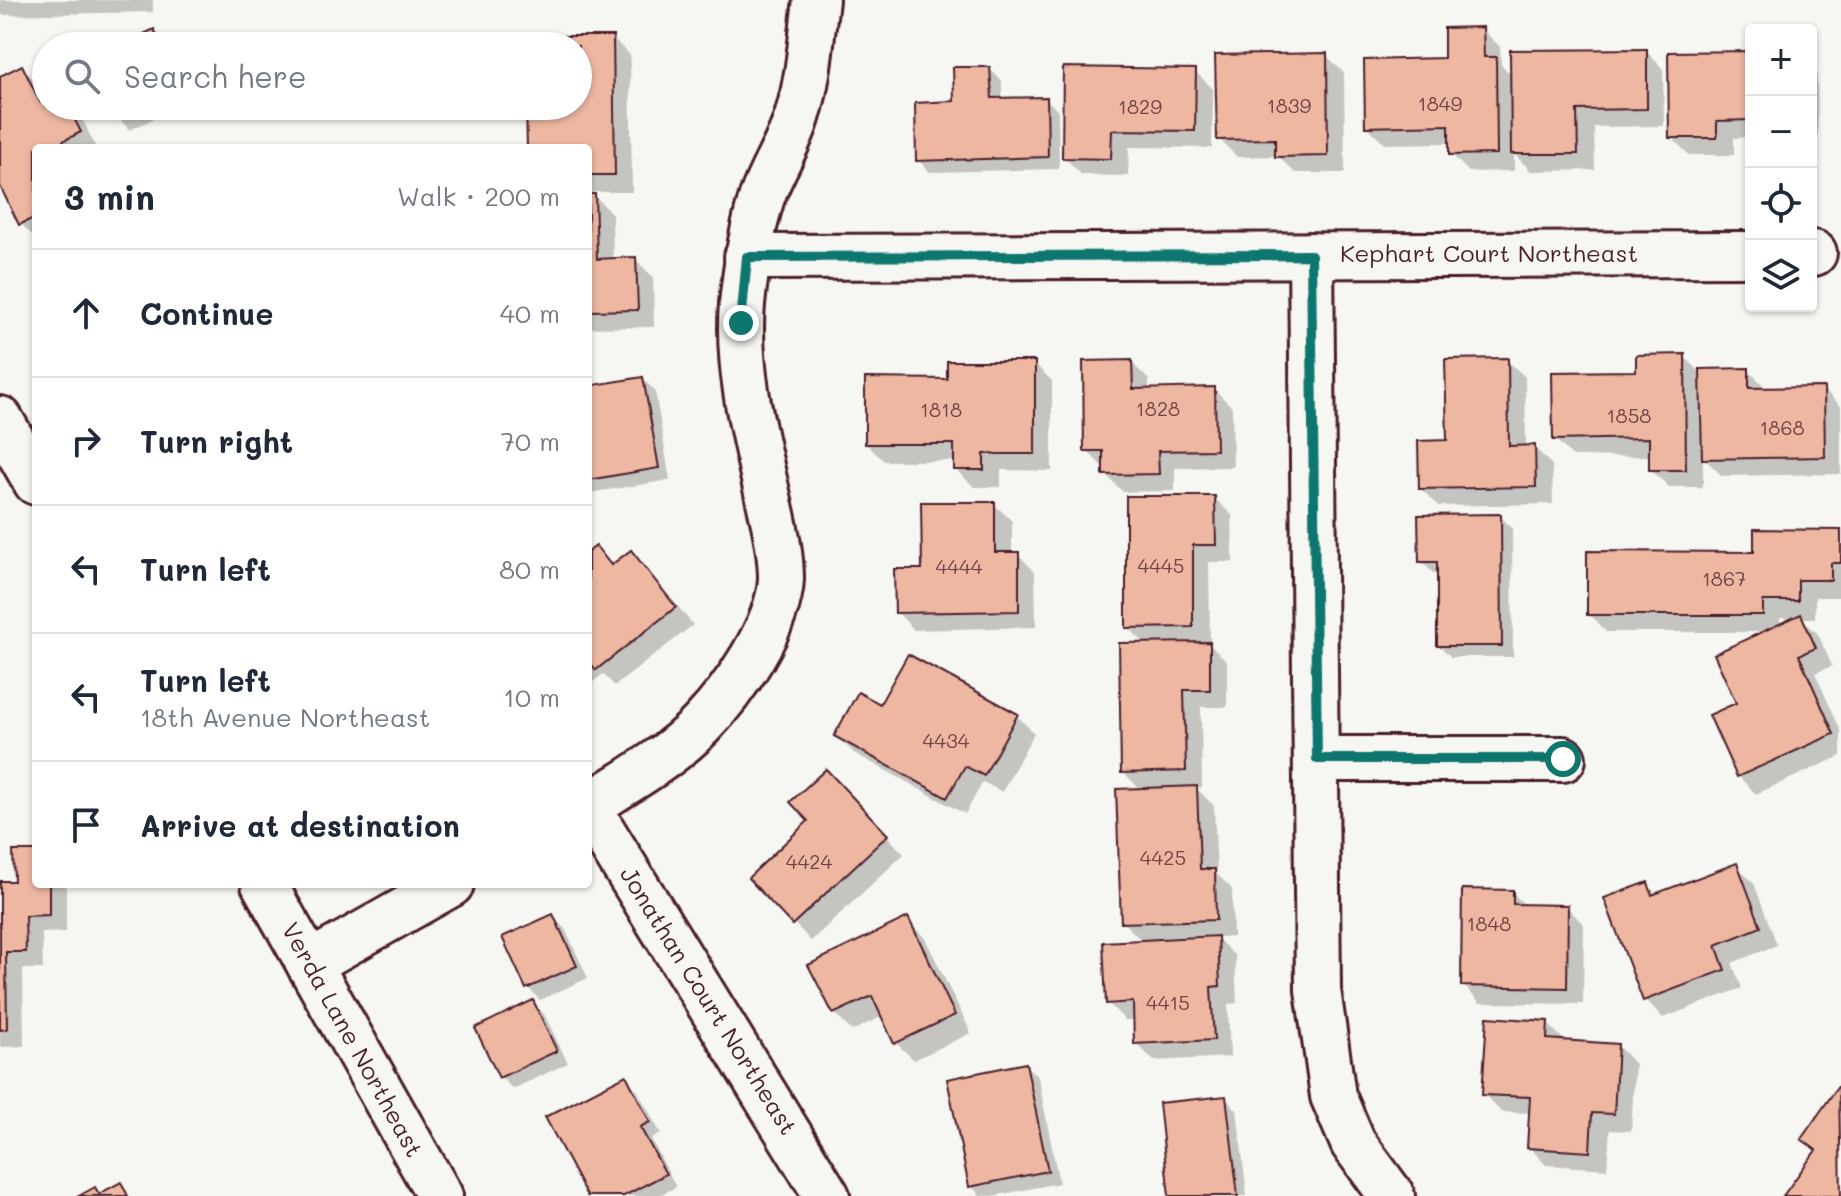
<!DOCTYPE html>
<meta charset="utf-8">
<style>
body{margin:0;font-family:Mali,sans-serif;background:#f6f6f7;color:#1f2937}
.controls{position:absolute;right:24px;top:24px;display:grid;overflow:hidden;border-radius:8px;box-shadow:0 2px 6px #0004}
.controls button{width:72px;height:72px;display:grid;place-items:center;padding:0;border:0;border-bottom:2px solid #e0e1e3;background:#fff;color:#1f2937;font:40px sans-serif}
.stop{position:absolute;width:24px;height:24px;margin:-18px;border:6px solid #0f766e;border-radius:50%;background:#fff}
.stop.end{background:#0f766e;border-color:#fff;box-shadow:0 2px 8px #0008}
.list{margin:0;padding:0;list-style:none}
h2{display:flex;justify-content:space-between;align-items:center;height:104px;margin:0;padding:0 32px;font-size:34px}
h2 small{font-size:26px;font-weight:400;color:#747a83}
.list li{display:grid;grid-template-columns:52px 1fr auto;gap:24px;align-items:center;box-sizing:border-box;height:128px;padding:0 32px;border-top:2px solid #e0e1e3}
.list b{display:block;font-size:30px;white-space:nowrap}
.list p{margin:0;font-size:26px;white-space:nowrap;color:#747a83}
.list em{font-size:26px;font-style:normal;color:#747a83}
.icon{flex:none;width:44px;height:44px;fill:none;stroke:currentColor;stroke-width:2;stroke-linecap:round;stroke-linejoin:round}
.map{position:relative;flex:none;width:1841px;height:1196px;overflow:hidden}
.search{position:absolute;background:#fff;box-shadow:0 2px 6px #0004;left:32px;top:32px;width:560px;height:88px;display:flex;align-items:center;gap:20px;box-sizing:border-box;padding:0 28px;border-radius:44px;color:#747a83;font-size:30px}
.panel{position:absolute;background:#fff;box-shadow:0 2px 6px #0004;left:32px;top:144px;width:560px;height:744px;border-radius:8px}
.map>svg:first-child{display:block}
</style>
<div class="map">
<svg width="1841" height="1196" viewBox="0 0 1841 1196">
<rect width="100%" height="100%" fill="#f6f6f2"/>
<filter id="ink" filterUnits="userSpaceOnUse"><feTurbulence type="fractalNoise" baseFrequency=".0125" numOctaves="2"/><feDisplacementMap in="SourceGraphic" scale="16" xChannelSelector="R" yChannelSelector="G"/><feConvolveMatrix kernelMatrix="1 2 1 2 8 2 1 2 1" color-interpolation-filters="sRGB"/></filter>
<g filter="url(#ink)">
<g fill="#0003" fill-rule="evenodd">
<path d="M0,0H153V12L0,15Z"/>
<path d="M1482,29L1500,47L1501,64L1512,76L1646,51L1663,69L1664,126L1594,127L1595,170L1531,171L1514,154V171L1469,172L1451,154V143L1385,144L1367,126Z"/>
<path d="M154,32L167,46H124Z"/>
<path d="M612,38L630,55L632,192H588V148H529L528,106H578V46H527Z"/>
<path d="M1751,53V137L1734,138V155H1689L1671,137Z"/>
<path d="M1326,55L1344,73L1345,173H1295L1278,156L1237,157L1219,139Z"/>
<path d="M1811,64L1817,70L1818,136H1811Z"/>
<path d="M22,68L39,85L46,99V106H73L79,112L96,148H36V239L21,224L0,181V78Z"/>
<path d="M990,69L1002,81V100L1046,99L1058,111L1059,169L930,172L918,160L956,103Z"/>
<path d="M1195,71L1213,89L1212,148L1129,147L1128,176L1082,175L1064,157Z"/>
<path d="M112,106H180L130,130L118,118Z"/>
<path d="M588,196H595L612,214L613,260L635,259L653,277L654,327L588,328Z"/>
<path d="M1684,356L1699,371L1748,370L1766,388L1823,389L1841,406V474L1722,476L1703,457V487H1669L1651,470V456L1573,457L1555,439L1638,373Z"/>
<path d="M1507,360L1525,377L1526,448L1534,447L1552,465L1553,504L1439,506L1421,489L1449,442Z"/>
<path d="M1131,362L1149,380V391L1214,389L1232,407L1233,467L1175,468V491L1123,492L1105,474V469L1086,450Z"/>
<path d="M1034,363L1052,381V471L1001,470V487H974L956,470V461H884L866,444L949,381Z"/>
<path d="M643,379L655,391L670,480L589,493L588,388Z"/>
<path d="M1214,498L1232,515L1233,562H1209L1210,645L1227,661V707H1201L1202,788H1196L1214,806L1217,874L1232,889L1233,937H1216L1235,956L1237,1003L1228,1004L1230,1057L1154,1061L1136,1043L1135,1020H1125L1108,1003L1143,942L1123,922L1141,790L1123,772L1146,645L1128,627Z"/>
<path d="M994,504L1012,521V554H1018L1035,572L1036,627L914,630L897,612L924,571Z"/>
<path d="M1500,516L1512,528L1513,657H1451L1439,645V573H1433L1421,561Z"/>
<path d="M1841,532V597H1815V618H1801L1818,634L1832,666L1815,673L1841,731V756L1756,794L1738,776L1739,704L1767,632H1606L1589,614L1756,554ZM1780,618H1798L1780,626Z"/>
<path d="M596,548L613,566L631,552L648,570L693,625L615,686L603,674L588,686V555Z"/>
<path d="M881,707L1017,716L1034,733L1002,792L983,782L965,814L854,753L836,736Z"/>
<path d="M843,789L904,854L811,941L751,878Z"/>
<path d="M36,853V884H66V932L42,933L43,969H23L24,1046L0,1047V883H16Z"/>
<path d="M1736,866L1754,883L1777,945L1732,963L1742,988L1663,1018L1645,1000L1647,885L1658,895Z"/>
<path d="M1512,892L1527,907H1567L1584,925L1583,1004L1480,1003L1463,985Z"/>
<path d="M553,917L565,929L588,978L540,1000L528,988Z"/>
<path d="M907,920L925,938L971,1033L914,1060L896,1043L883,1016L852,1031L834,1013Z"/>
<path d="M532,1002L544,1014L568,1063L513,1089L501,1077Z"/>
<path d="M1547,1023L1565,1041L1618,1046L1635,1064L1631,1131L1610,1130L1607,1169L1546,1165L1529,1147L1531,1113L1501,1112L1484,1094Z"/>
<path d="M1025,1065L1038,1077L1059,1183L993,1196H981L971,1186Z"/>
<path d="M625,1078L637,1090L661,1134L651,1139L676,1187L658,1196H589Z"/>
<path d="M1840,1088L1841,1196H1786L1817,1152L1804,1139Z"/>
<path d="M1225,1098L1237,1110L1247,1196H1171Z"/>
</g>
<g fill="#edb7a2" stroke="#4a1f2b" stroke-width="2">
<path d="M1483,27L1484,57H1496L1497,154L1449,155V125L1365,127L1364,60L1444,58V28Z"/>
<path d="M154,29L162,46H119Z"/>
<path d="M525,36H613L615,175H588V148H527L526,106H578V46H525Z"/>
<path d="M1647,49V109L1577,110L1578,154H1511L1510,50Z"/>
<path d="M1751,51V120L1717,121V138H1669L1668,52Z"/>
<path d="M1327,53L1328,156L1275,157V139L1217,140L1215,55Z"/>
<path d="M22,65L40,102L46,99V106H68L81,132L63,141L66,148H36V217L19,225L0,186V76Z"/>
<path d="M953,67H990L992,98L1047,97L1048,157L916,161L915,103L954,101Z"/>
<path d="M1063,67L1196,69L1195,131L1112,130L1111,159L1062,158Z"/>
<path d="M110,106H144L116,119Z"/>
<path d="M588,194H595L597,259L636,257L638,310L588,311Z"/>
<path d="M1685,354L1686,470H1649V438L1553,440L1552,372L1636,371V355Z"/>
<path d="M1508,358L1509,446L1535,445L1536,487L1419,489L1418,441L1447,440L1445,359Z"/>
<path d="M1132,360L1133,389L1215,387L1216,450L1158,451L1159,474L1103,475V451H1084L1083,361Z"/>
<path d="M947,361H1035V454H984V470H954V444H865V378L947,379Z"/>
<path d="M1749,368V388L1824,387L1825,457L1702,459L1700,369Z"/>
<path d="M643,377L659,468L588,480V386Z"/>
<path d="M1126,496H1215L1216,545H1193V627L1126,628Z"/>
<path d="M921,502H995V552H1019V611L895,613L894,569H922Z"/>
<path d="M1501,514L1502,646H1437V562H1419L1418,515Z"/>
<path d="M1754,529L1841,530V563H1831V580H1798V601H1763V615H1587V551L1754,552Z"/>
<path d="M596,546L611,565L631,550L676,607L596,670L588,660V552Z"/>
<path d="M1801,614L1816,648L1799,655L1834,734L1737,777L1709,715L1736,703L1714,654Z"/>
<path d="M1210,642V690H1184L1186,771L1121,773L1119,643Z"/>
<path d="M908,654L1018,714L984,776L965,766L947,798L834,736L858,692L880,704Z"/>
<path d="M826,769L888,835L792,925L748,878L808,821L790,802Z"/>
<path d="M1197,786L1200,869H1215L1216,920L1121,923L1116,789Z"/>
<path d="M13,851H36V884H49V915L25,916L26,952H6L7,1029L0,1030V881H14Z"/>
<path d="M1737,863L1761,927L1716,945L1725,970L1643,1001L1604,898L1648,882L1652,895Z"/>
<path d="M1462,889L1513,890V904L1568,905L1567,988L1461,986Z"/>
<path d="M553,914L577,966L526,989L502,937Z"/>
<path d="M908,917L955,1015L894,1044L872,996L833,1014L808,965Z"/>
<path d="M1218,936L1220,986L1211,987L1214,1040L1134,1044L1133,1002L1106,1004L1103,942Z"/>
<path d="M533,1000L557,1051L499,1078L475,1028Z"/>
<path d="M1487,1017L1548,1021L1547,1039L1618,1044L1614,1114L1592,1113L1590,1152L1527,1148L1530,1097L1482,1095Z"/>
<path d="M1026,1063L1048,1171L969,1187L947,1079Z"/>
<path d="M626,1075L650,1122L640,1127L666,1174L624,1196H587L545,1117Z"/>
<path d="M1839,1085L1841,1196H1783L1816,1150L1801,1139Z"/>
<path d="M1226,1096L1238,1196H1169L1159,1103Z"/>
<path d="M121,1182L128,1196H79L95,1187L99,1194Z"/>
</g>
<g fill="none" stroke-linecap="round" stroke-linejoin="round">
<g stroke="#4a1f2b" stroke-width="50">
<g id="minor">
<path d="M1811,253H1814"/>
<path d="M1311,255L1318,990L1333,1096L1353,1143L1392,1196"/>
<path d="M747,257L1751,254"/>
<path d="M1317,759H1563"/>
<path d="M588,806C626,782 669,758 701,725C733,692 779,626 781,579C781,560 777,537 773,519C758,449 736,376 742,304C746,267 751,232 762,197C772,168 790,143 798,114C809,77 811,38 816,0"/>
<path d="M588,807L827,1196"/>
<path d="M309,964L451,884"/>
</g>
</g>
<g stroke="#4a1f2b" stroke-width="50">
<g id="tertiary">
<path d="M0,419L36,482"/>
<path d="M264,884L440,1196"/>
</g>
</g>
<use href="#minor" stroke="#f6f6f2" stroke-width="44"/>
<use href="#tertiary" stroke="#f6f6f2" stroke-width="44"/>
</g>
</g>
<g fill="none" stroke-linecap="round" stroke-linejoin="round" filter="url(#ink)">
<path stroke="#0f766e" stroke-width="10" d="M741,323L747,257L1311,255L1317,759H1563"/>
</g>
<g text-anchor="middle" stroke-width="7" stroke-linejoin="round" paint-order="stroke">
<g font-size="20" fill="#734549">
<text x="1440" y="111">1849</text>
<text x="1289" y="113">1839</text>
<text x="1140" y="114">1829</text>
<text x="1158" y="416">1828</text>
<text x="941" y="417">1818</text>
<text x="1629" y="423">1858</text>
<text x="1782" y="435">1868</text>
<text x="1161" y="573">4445</text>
<text x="959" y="574">4444</text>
<text x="1724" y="586">1867</text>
<text x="946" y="748">4434</text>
<text x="1163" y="865">4425</text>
<text x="809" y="869">4424</text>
<text x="1489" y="931">1848</text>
<text x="1168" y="1010">4415</text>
</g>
<g font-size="24" fill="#4a1f2b" stroke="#f6f6f2">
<text x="1489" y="262">Kephart Court Northeast</text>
<text transform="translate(708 1001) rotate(58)" y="8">Jonathan Court Northeast</text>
<text transform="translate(352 1040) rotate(61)" y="8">Verda Lane Northeast</text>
</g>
</g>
</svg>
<div class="controls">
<button>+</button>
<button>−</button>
<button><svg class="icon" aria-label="locate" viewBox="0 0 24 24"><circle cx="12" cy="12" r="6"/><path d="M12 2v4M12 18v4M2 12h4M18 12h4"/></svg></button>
<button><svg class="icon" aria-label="layers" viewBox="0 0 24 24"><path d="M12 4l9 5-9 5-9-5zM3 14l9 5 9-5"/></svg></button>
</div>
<div class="stop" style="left:1563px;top:759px"></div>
<div class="stop end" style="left:741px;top:323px"></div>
<div class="search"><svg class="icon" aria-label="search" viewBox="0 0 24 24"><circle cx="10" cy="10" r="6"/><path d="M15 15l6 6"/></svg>Search here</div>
<section class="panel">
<h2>3 min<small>Walk · 200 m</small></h2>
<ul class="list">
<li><svg class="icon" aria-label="ahead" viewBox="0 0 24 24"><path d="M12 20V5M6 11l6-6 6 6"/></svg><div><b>Continue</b></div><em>40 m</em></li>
<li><svg class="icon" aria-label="right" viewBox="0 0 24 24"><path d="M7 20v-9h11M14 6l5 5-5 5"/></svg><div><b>Turn right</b></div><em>70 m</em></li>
<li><svg class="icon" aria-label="left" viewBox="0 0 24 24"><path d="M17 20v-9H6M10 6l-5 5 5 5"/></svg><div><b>Turn left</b></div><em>80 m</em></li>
<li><svg class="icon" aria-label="left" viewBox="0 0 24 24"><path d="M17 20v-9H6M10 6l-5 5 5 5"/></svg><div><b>Turn left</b><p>18th Avenue Northeast</p></div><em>10 m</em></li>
<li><svg class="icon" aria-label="arrive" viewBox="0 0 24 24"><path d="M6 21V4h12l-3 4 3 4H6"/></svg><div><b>Arrive at destination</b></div></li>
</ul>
</section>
</div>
